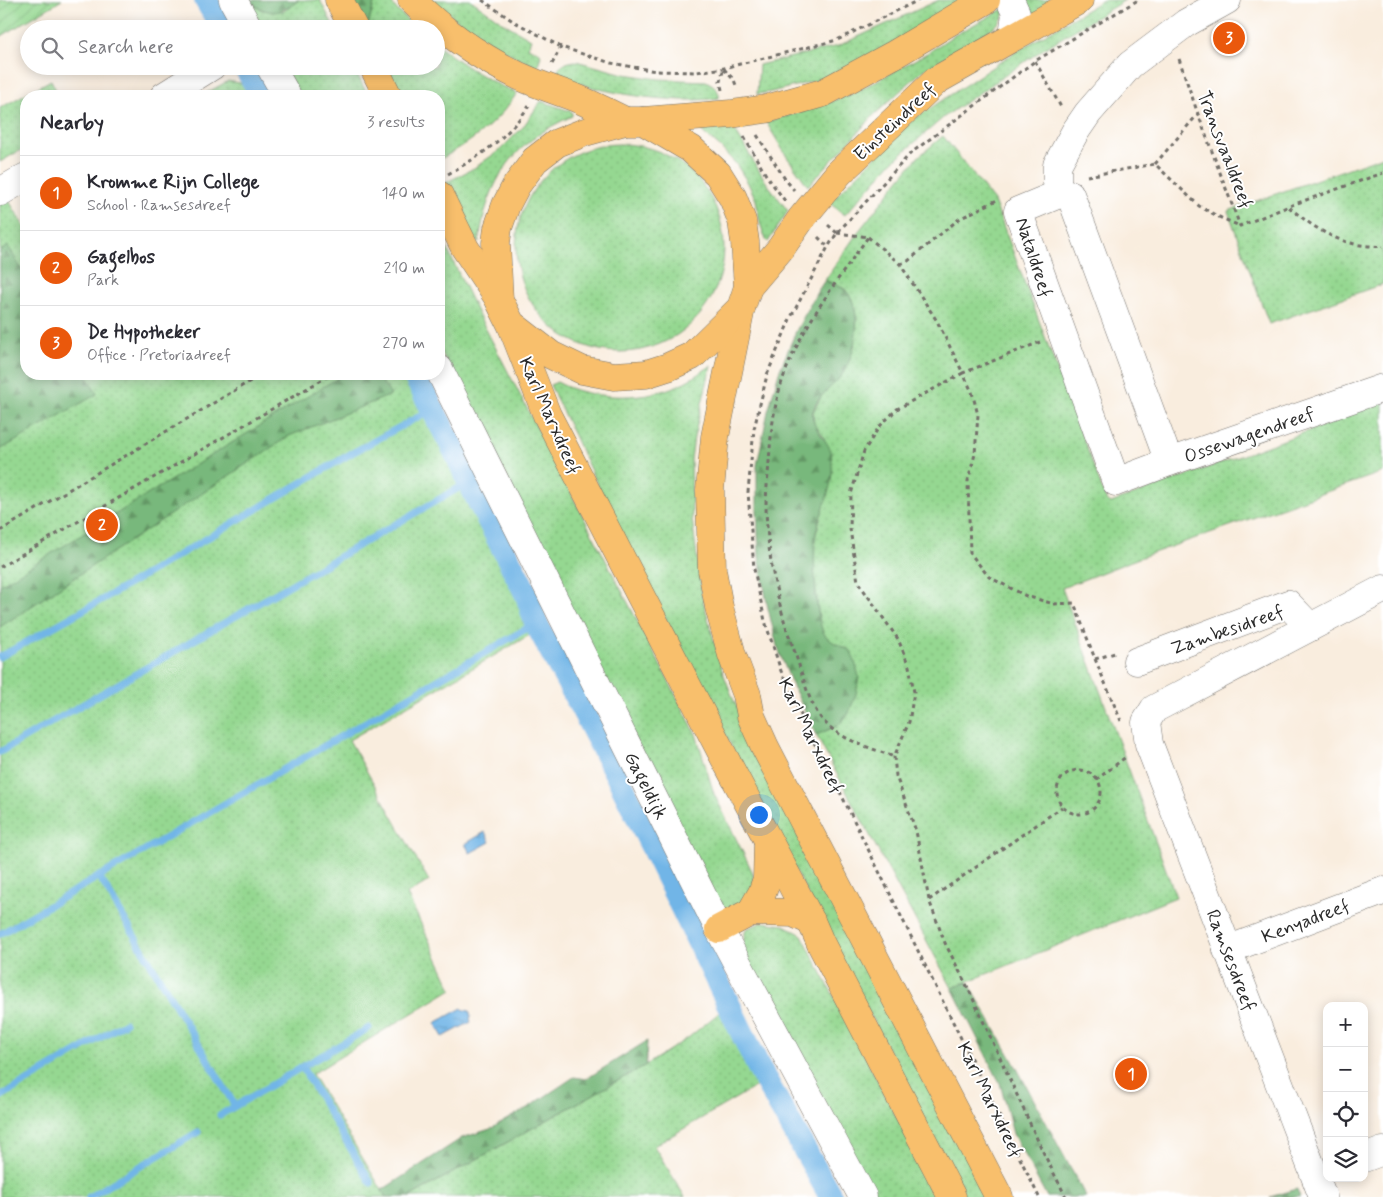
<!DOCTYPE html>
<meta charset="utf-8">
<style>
body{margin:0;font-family:Mynerve,sans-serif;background:#f7f7f7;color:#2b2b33}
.controls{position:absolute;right:15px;bottom:15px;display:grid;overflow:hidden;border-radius:10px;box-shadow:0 2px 12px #0003}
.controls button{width:45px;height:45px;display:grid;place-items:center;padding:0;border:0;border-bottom:1px solid #e1e1e2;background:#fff;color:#2b2b33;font:25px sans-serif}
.you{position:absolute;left:758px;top:814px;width:18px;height:18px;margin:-12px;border:4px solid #fff;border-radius:50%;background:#1a73e8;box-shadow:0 0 0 8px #1a73e833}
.badge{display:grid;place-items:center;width:32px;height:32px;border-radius:50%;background:#ea580c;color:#fff;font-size:16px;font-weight:700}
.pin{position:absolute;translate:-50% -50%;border:2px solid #fff;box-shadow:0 1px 5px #0006}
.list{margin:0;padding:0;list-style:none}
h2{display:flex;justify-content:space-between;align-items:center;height:65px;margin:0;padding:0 20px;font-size:21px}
h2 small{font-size:16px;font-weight:400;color:#7c7c81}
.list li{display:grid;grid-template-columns:32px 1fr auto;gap:15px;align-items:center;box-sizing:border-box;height:75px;padding:0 20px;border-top:1px solid #e1e1e2}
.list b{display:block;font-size:19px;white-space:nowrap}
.list p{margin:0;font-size:16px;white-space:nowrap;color:#7c7c81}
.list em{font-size:16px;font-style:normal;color:#7c7c81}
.icon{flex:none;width:28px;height:28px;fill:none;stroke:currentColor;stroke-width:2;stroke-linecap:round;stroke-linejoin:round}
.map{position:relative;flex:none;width:1383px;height:1197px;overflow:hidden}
.search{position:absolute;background:#fff;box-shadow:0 2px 12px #0003;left:20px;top:20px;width:425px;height:55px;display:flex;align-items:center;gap:12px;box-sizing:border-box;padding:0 18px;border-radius:28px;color:#7c7c81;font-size:19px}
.panel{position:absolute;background:#fff;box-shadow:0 2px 12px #0003;left:20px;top:90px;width:425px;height:290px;border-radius:20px}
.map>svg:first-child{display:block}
</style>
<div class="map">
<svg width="1383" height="1197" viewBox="0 0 1383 1197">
<defs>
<pattern id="grass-dots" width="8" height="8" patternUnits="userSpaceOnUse" patternTransform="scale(1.25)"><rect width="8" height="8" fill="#95d891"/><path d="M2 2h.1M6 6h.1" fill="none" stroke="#81ba7d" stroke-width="1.8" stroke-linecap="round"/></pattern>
<pattern id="forest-firs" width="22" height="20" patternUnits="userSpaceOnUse" patternTransform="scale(1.25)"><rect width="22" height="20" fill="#78b87b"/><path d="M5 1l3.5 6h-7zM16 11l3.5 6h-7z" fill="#639665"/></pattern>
<pattern id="garden-furrows" width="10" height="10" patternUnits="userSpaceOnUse" patternTransform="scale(1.25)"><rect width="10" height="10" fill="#95d891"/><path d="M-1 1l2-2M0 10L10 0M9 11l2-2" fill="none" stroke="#81ba7d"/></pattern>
<pattern id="water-ripples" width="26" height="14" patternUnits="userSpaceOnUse" patternTransform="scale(1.25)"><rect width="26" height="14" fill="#71b5e7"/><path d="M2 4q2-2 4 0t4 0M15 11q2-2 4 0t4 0" fill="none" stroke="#5d93bb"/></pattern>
</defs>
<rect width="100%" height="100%" fill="#fff"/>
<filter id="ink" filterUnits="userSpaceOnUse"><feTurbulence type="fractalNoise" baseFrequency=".02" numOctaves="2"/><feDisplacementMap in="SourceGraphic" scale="10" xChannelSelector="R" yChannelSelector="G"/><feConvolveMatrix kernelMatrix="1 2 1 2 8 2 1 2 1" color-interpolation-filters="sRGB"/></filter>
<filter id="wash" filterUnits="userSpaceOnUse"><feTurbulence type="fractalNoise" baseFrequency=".0096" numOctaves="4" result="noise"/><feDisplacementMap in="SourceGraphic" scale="20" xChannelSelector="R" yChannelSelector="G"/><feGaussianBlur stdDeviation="1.12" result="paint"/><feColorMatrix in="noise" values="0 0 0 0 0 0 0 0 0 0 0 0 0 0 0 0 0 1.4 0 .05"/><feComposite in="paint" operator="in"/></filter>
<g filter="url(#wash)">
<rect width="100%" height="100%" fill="#f9edde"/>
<g fill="url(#grass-dots)" stroke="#60825e">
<path d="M299,0H320L335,29H263L248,2L262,10L284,11Z"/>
<path d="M375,0H389L398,11L418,29H367Z"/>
<path d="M433,0H471L502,22L531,39L528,47L540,53L541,56L537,67C499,50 463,28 433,0Z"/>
<path d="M939,0H967L859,62L815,81L771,92L757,94L759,65L838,46Z"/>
<path d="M1026,0H1061L1027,21L1028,7Z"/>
<path d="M1103,0H1125L1045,48L944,117L892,162L845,215L829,203L911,121L1009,56Z"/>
<path d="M1005,8C1005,17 1000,22 993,28L921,72L875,114L808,186L787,157L766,122L807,110L854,93L929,52L951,37Z"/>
<path d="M436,44C461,64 488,81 517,93C495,126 472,141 439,160V96H402L385,66H436Z"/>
<path d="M576,61L624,74L659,79L706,81L713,85L716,88L719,94V98C677,105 595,93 556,75C559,65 566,62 576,61Z"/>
<path d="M249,66H261L278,96H266Z"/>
<path d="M283,66H353L368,96H300Z"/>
<path d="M51,80L59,96H26V147L0,162V108Z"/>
<path d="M228,81L246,84L253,96H201Z"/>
<path d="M541,101L570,111L572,113V116C513,143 488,178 479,242H476L446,184L447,182L474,168L500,150L523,127Z"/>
<path d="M733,127L766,182L788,211L768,242L766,240L760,223L756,200L748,183L736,164L720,147L701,131L702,129Z"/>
<path d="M943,136L994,201L1107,502L1111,503L1333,422L1364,408L1383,402V472L1139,558L1062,588L1176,897L952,988L816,735L837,726L851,651L832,642L823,634L819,621L814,574L815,538L832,471L824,437L814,424L813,412L822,395L844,372L854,347L857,320L852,299L845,289L825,280L858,232L899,180L917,158Z"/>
<circle cx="620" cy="248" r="104"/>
<path d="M1383,156V284L1269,324L1228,211Z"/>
<path d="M0,186L26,229V374H423L440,405L547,625L349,740L429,881L407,894L452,989L312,1074L386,1197H0Z"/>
<path d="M439,232L476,310L696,734L714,794L752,871L756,886L751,896L731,910L718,906L439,347Z"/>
<path d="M711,366L694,437L691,459L692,518L702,596L722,670L734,701L988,1197H964L609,509L550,385L557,382C589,400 640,400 674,387C687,382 699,373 711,366Z"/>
<path d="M763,922L784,925L802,935L938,1197H875L741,951L746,929Z"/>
<path d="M731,1003L772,1077L654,1146L685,1197H409L646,1065L688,1038Z"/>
</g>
<g fill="url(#forest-firs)" stroke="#527253">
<path d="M247,0H299C276,16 272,15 248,2Z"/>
<path d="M351,0H375L367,29Z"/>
<path d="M8,246L26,277V374H85L97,394L0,450V251Z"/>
<path d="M825,280C831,283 840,286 845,290C864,308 856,354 843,373C834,387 818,394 813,411C809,426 827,438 831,452C832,457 832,465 832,471C831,494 819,515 815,537C813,554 815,623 825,635C831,643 842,646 851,651L855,662L859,677L856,694L848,715L837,726L816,735L791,682L777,646L767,604L759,557L757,510V465L768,411L779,372L796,331L817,292Z"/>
<path d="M344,374H376L391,395L289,436L0,627V585Z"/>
<path d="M968,982L1012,1059L1086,1197H1047L1013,1134L1000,1083L952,988Z"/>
<path d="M647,1041L646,1065L409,1197H386L382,1190L462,1138L490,1129L529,1107L574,1077L586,1079Z"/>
<path d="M1297,1189L1300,1197H1270Z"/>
</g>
<path fill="url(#garden-furrows)" stroke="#60825e" d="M0,0H62L0,37Z"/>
<g fill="url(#water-ripples)" stroke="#4e7089">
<path d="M485,832L490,842L470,853L465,844Z"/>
<path d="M462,1008L464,1010L469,1011L471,1016L470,1019L471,1022L443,1037L435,1023Z"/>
</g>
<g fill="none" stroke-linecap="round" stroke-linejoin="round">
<g stroke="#71b5e7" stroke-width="7">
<path d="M0,657L126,586L352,453L433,409"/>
<path d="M0,752L469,482"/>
<path d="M99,876L235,1106"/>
<path d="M0,934L536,623"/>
<path d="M369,1028L302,1067L371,1183"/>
<path d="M0,1097L125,1023"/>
<path d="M220,1115L302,1067"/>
<path d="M89,1197L198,1132"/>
</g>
<g stroke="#71b5e7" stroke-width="24">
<path d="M206,0L223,29"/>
<path d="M245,66L262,96"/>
<path d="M414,374L457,455L469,482L527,595L536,623L585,714L623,787L688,920L761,1072L831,1197"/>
</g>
</g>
</g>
<g filter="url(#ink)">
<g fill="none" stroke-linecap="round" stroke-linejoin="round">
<g stroke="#736f6a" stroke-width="29">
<g id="minor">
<path d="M233,0L249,29"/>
<path d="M1010,0L1016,13L1013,37"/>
<path d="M270,66L287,96"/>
<path d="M164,96L212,66"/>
<path d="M0,192L26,177"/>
<path d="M1059,194L1057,182V165L1075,132L1088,113L1130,65L1186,23L1227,0"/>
<path d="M439,369L719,929L863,1197"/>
<path d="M1169,462L1070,194H1059L1018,211L1116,482L1169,462L1383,388"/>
<path d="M1137,661L1288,604L1310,627"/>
<path d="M1227,950L1383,891"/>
<path d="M1364,1158L1383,1151"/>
<path d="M1323,1197L1149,744L1146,722L1154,709L1383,589"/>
</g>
</g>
<g stroke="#736f6a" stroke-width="29">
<g id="major">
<path d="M643,121L731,114L766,109L823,93L895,54L986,0"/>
<path d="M748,287L781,248L801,219L839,173L937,80L1079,0"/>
</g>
</g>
<g stroke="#736f6a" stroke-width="29">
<g id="highway">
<path d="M339,0L354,29"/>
<path d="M412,0C438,28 480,57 515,74C535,84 555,90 576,98C593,105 609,113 625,121"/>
<path d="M373,66L388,96"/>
<path d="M439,195L465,248L499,299"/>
<path d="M741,308L715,437L710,490L712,570L719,607L732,655L747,695L751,716L765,747L999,1197"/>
<path d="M511,324L551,355L582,370L614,376L646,374L668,367L692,356L741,308L748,287L745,242L742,221L733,198L718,174L691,149L643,121H625L585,132L557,143L535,160L516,186L506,205L498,228L496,243L499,300L511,324L547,415L724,757L811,921L821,944L952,1197"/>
<path d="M751,912L762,893L767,879L768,841"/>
<path d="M719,929L751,912L793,913L811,921"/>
</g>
</g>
<g stroke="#736f6a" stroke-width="3" stroke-dasharray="4 4" stroke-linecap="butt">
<path d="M482,0L513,21L561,47L611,63L656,71L697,72L724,68L837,40L919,0"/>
<path d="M1179,59L1198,114L1240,226L1289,206L1383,173"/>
<path d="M1035,61L1062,109"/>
<path d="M552,64L561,47"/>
<path d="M724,69L734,80L737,88"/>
<path d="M722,90L720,81L724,68"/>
<path d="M757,135L785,179L794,190"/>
<path d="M744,137L766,175L785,201"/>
<path d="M1155,164L1198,114"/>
<path d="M448,174C482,155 506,139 529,106"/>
<path d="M1087,176L1155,164L1199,206L1219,217L1240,226"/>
<path d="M1289,207C1308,223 1327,237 1351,243C1361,246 1373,246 1383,247"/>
<path d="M828,225L837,233"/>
<path d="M837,233L868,237C837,281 804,323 785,373C774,401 771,432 769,462C768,477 766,492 766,507C767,544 773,581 783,616C786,630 793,645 797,659C804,679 808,701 821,718C838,740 870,747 894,757"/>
<path d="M818,237L828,247"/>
<path d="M868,237L900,264L937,321L963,373L897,409L879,427L864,451L851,494L850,529L858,582L898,639L909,666L914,692L909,722L894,757L896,776L916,831L929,900L945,943L968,988L1044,1154L1066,1197"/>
<path d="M900,264L908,261L959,219L997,200"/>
<path d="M1040,342L963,373L972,392L978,415L975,454L968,481L970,553L989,577L1026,596L1054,604L1074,603L1095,659L1115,653"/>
<path d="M0,531L262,374"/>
<path d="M0,567L332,374"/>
<path d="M1095,659L1121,721"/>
<circle cx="1079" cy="792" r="22"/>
<path d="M1096,780L1127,756"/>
<path d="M929,900L1062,807"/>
<path d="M1039,1197L839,790L809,733L781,671L765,621L754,569L748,492L754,429L767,375L790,319L828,247L837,233L911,153L1035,61L1138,0"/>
</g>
<use href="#minor" stroke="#fff" stroke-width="28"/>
<use href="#major" stroke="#f8bf6c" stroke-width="28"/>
<use href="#highway" stroke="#f8bf6c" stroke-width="28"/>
</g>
</g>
<g text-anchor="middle" stroke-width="4" stroke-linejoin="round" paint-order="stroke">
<g font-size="19" fill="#2b2b2b" stroke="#fff">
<text transform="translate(894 121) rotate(-43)" y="7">Einsteindreef</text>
<text transform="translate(1226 149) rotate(69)" y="7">Transvaaldreef</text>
<text transform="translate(1035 257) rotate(72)" y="7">Nataldreef</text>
<text transform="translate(551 415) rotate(66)" y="7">Karl Marxdreef</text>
<text transform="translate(1249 434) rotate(-19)" y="7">Ossewagendreef</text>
<text transform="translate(1227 629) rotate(-19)" y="7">Zambesidreef</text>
<text transform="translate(812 735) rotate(64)" y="7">Karl Marxdreef</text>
<text transform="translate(647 785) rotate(63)" y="7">Gageldijk</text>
<text transform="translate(1305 920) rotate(-21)" y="7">Kenyadreef</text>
<text transform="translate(1232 960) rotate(69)" y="7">Ramsesdreef</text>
<text transform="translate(991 1099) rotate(64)" y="7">Karl Marxdreef</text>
</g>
</g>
</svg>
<div class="controls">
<button>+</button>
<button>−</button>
<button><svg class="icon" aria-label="locate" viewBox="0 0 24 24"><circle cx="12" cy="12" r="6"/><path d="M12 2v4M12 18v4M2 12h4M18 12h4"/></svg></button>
<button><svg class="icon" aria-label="layers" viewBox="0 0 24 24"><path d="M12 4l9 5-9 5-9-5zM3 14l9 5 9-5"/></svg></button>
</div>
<div class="you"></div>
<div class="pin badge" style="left:1131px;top:1074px">1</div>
<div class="pin badge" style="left:102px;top:525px">2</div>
<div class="pin badge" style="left:1229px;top:38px">3</div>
<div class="search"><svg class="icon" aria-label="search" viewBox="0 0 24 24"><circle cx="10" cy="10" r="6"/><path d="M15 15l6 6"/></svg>Search here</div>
<section class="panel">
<h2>Nearby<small>3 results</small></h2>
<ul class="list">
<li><span class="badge">1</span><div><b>Kromme Rijn College</b><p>School · Ramsesdreef</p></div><em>140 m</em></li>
<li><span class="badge">2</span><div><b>Gagelbos</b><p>Park</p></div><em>210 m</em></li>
<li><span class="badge">3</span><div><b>De Hypotheker</b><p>Office · Pretoriadreef</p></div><em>270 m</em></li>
</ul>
</section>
</div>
